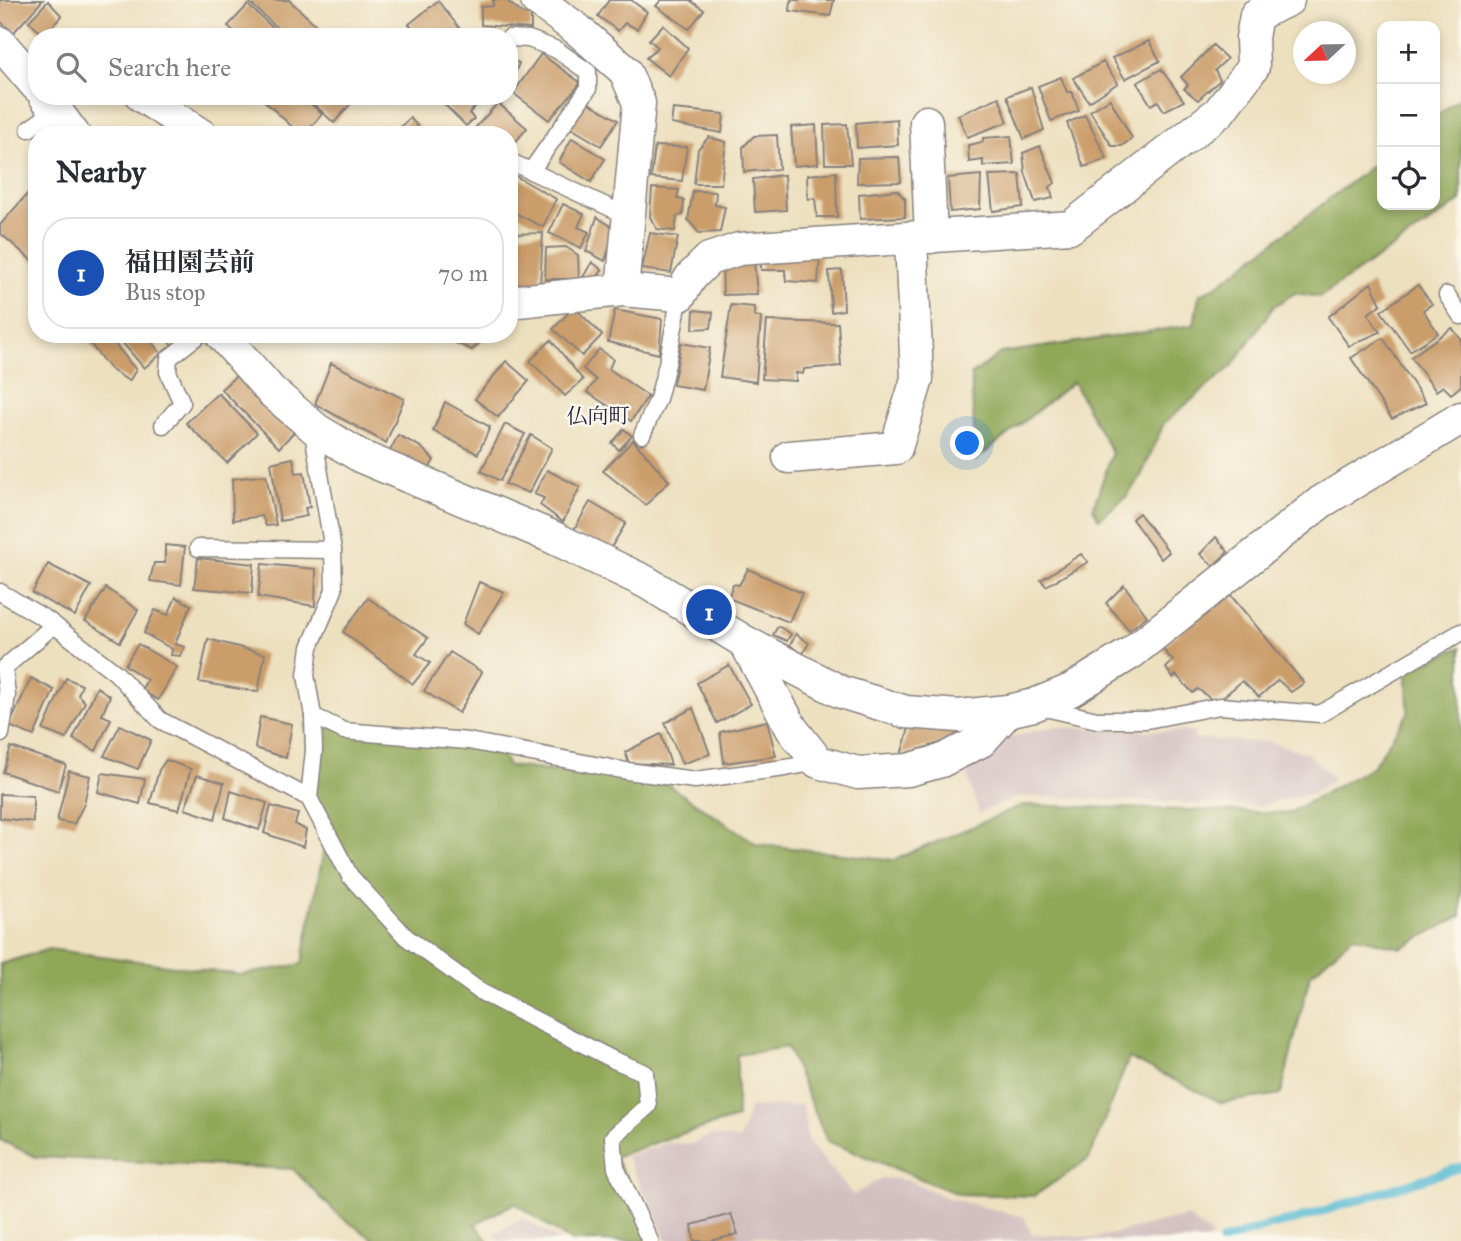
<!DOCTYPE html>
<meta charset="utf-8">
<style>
body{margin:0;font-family:"IM FELL Great Primer","Noto Serif JP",serif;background:#f2f2f3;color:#2b2b33}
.controls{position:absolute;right:21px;top:21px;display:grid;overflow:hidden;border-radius:14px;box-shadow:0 4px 10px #0003}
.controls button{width:63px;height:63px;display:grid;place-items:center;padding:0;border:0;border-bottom:2px solid #e1e1e2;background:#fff;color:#2b2b33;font:35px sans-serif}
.compass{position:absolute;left:1293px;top:21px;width:63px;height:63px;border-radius:50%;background:#fff;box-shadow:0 4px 10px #0003;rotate:248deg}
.you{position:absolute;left:968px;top:444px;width:24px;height:24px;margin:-18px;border:5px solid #fff;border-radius:50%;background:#1a73e8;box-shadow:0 0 0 10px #1a73e833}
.badge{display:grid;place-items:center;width:46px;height:46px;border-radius:50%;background:#7c3aed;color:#fff;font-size:23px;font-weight:700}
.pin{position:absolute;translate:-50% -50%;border:4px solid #fff;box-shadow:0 2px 7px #0006}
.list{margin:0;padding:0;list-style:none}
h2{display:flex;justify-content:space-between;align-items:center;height:91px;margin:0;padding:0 28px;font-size:30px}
h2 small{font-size:23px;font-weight:400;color:#7c7c81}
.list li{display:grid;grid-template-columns:46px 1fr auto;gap:21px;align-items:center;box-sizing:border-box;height:112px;margin:0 14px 14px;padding:0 14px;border:2px solid #e1e1e2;border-radius:28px}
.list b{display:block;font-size:26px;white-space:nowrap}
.list p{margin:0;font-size:23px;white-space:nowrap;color:#7c7c81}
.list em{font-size:23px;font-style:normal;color:#7c7c81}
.icon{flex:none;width:38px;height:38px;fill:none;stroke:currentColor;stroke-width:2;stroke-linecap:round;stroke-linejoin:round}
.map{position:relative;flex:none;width:1461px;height:1241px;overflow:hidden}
.search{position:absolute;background:#fff;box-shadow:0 4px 10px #0003;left:28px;top:28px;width:490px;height:77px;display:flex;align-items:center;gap:18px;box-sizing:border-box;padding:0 24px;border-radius:28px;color:#7c7c81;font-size:26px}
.panel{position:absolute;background:#fff;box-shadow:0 4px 10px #0003;left:28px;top:126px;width:490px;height:217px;border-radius:28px}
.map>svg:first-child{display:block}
</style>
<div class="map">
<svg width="1461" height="1241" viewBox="0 0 1461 1241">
<rect width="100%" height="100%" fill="#fbf7ec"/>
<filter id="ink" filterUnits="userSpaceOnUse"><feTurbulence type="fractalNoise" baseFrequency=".0143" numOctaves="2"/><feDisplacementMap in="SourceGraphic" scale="14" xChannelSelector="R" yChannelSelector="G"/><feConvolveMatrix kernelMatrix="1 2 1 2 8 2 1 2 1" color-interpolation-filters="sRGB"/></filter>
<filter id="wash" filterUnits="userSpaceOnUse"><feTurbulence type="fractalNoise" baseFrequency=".00686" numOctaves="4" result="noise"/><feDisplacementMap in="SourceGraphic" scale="28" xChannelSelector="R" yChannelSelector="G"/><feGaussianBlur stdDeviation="1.57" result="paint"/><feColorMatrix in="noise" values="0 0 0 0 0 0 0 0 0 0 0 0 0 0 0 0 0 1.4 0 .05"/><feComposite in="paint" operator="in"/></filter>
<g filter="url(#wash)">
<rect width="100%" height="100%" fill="#ede0bf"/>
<g fill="#d2bfc0">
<path d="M1052,727L1193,732L1195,739L1269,742L1307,753L1334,779L1315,792L1258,806L1019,796L979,813L962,758L996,741Z"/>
<path d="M802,1105L808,1142L853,1195L882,1178L908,1180L947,1198L1024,1217L1032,1234L1095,1238L1187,1216L1212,1236L1208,1241H780L757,1235L740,1241H667L626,1156L668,1143L692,1144L711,1135L739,1140L746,1121L749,1108Z"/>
<path d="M522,1218L561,1241H499L494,1234Z"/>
</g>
<g fill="#90a758" stroke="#59644a" stroke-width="2">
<path d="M1461,97V201L1320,297L1295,293L1274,306L1232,366L1164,423L1141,476L1127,496L1099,519L1093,508L1112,453L1073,382L976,460L971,375L1001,353L1194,325L1199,295L1218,285L1382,158V205H1435V117Z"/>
<path d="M1461,647V916L1401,948L1353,936L1310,975L1281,1094L1222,1103L1129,1058L1089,1159L1034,1196L958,1194L827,1141L787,1047L737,1055V1118L671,1137L614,1157L660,1239L658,1241H570L515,1203L475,1224L488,1241H376L337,1214L293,1169L36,1157L0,1140V964L49,949L241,975L302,964L325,843L315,815L306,724L493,737L508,766L665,783L757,844L894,860L1023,805L1289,813L1373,766L1408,713L1407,671Z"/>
</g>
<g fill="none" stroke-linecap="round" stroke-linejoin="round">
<path stroke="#54b9d2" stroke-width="9" d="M1222,1241L1267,1226L1295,1220L1461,1167"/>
</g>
<g id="blocks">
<g fill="#cb9d6b">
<path d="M0,0H43L13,33L0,21Z"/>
<path d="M251,0H289L329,37H287L249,2Z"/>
<path d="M493,0H506L523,14L531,15V29L481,25V7L493,6Z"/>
<path d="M609,0H631L647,12L637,29L625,23L618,31L598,16Z"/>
<path d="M661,0H692L691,1L704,10L689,29L656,6Z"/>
<path d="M791,0H834L830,16L790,11Z"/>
<path d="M48,1L62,16L43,36L29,21Z"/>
<path d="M438,1L464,34L461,37H421L409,24Z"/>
<path d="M248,5L283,37H240L228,26Z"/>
<path d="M663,25L688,48L669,76L646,58L658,47L649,40Z"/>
<path d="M1149,41L1160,61L1125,79L1112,58Z"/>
<path d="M1213,45L1227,59L1215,70L1220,80L1198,100L1184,89L1188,85L1181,77Z"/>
<path d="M541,54L581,83L549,120L513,93Z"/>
<path d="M509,59L519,63L509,88Z"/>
<path d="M1103,62L1118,83L1089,102L1073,78Z"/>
<path d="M1161,69L1184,101L1164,111L1158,101L1151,105L1137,83Z"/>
<path d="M1061,77L1067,92H1072L1079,111L1051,121L1038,86Z"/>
<path d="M1031,87L1044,130L1024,139L1007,96Z"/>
<path d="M259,96H302L322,114L304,135H301Z"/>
<path d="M305,96H348L353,101L334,123Z"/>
<path d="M436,96H471L478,104L469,113L474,119L466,126Z"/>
<path d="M999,97L1008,122L967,137L958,115Z"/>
<path d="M1110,99L1132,138L1122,146H1112L1090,111Z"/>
<path d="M584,100L618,120L601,146L566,125Z"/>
<path d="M498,103L527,128L509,150V135H485L475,128Z"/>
<path d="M673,109L724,114L722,133L671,124Z"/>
<path d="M1085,115L1107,159L1084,167L1067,123Z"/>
<path d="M410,118L426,135H392Z"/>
<path d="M897,119L898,145L857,148L856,123Z"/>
<path d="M847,124L851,164H825L824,125Z"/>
<path d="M816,125L818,164L794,166L791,127Z"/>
<path d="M777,135L779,169L744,172L743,147L754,136Z"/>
<path d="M1011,136L1014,164L983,166V160L969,162L968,145L983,142V138Z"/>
<path d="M709,137L726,142L721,184H694L698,149Z"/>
<path d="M572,138L605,159L591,182L559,162Z"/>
<path d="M655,146L687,147L682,181L651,178Z"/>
<path d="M1040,146L1055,183L1050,187L1053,198L1035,202L1025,172L1023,153Z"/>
<path d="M899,157L901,182L857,183L858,158Z"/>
<path d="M836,172L837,217H817L815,198L808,199L807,175Z"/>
<path d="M510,173L556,199L543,227L509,210L513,201L509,200Z"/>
<path d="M1020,174L1023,207L993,211L989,175Z"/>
<path d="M784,175L786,210L755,212L753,179Z"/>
<path d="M981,175L980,209L950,212L948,178Z"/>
<path d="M652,188L679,190L677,199L684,200L683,215L677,216L675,231L657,229L650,217Z"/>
<path d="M897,190L905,199V217L860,219L859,194Z"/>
<path d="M693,191L716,192L715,205L725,207L720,232L699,233L688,220Z"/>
<path d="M29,192L37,199V265L0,233V225Z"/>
<path d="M563,204L584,214L578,227L589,232L581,248L549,233Z"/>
<path d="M597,217L615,229L605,261L586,251Z"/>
<path d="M543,233L540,285L510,283L509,234Z"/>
<path d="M650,233L678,237L671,273L642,269Z"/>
<path d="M566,247L578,255L579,279H545L546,248Z"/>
<path d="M820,254L818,283L786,281L785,270H761V257Z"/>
<path d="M592,262L602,270L594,282L583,277Z"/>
<path d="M754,262L757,294L723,295L722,263Z"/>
<path d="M842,270L844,310L831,312L829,271Z"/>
<path d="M1371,283L1381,304L1368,314L1380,332L1349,346L1328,317Z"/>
<path d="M1418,285L1432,304L1423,310L1438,333L1410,351L1381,311Z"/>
<path d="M731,305L754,307V316L761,317L756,382L720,377Z"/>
<path d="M574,307L602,335L582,356L553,329Z"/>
<path d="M615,310L662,319L659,354L608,342Z"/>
<path d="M694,310L713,312L711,328L693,329Z"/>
<path d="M767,321L838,323L841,366L804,369L803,374L796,373V381L762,379Z"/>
<path d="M1452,328L1461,339V386L1451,394L1443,386L1436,391L1411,357Z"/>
<path d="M98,334H107L136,370L129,381L110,369L89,342Z"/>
<path d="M115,334H146L161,354L144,368Z"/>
<path d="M163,334H190L173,347Z"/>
<path d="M436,334H484L482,341L472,350Z"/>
<path d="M1383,338L1426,403L1392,419L1351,358Z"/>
<path d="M551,340L583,380L565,396L530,361Z"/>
<path d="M681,343L710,348L703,390L673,385Z"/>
<path d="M599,349L613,359L609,369L648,396L631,421L587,392L596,380L583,369Z"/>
<path d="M506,361L529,381L498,417L475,399Z"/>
<path d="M331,363L404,399L386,443L315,404Z"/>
<path d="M236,376L264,406L294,432L279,448L221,389Z"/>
<path d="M218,393L257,433L227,463L186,423Z"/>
<path d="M445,402L490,427L478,454L433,431Z"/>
<path d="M505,424L525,434L500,481L481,471Z"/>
<path d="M624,429L632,436L619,450L612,443Z"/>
<path d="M398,435L421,447L434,460L428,471L390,451Z"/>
<path d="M531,435L552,448L529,493L505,484Z"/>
<path d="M633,440L669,481L646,505L603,471Z"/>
<path d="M293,458L296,473L304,472L310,507L305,508L307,516L280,521L271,463Z"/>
<path d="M547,470L580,487L563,522L540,505L544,498L534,494Z"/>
<path d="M266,475L276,525L266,526L262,516L233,520L232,479Z"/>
<path d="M590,502L626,523L610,549L572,533Z"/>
<path d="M1139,513L1169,552L1161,559L1132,519Z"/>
<path d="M1216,537L1228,552L1213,566L1200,554Z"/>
<path d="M165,545L185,547L181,585L150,581L154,563H165Z"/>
<path d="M1081,554L1088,562L1046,586L1041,580Z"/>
<path d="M198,558L254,564L252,593L194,588Z"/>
<path d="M48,564L91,586L75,616L32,593Z"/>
<path d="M262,564L316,569L315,606L258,597Z"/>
<path d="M748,569L802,593L789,622L728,598L733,584L739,585Z"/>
<path d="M479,582L504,592L478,634L463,624Z"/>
<path d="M1124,585L1147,616L1129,630L1106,603Z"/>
<path d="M106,588L138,610L120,642L85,621Z"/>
<path d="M1227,591L1304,683L1291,692L1278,680L1259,697L1242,681L1216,703L1198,689L1193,693L1176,675L1173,678L1166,668L1173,661L1162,648Z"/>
<path d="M176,597L191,605L175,644L185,647L180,656L171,655L172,649L144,633L155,610L168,615Z"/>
<path d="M368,598L428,638L416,654L430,663L413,684L343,632Z"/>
<path d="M778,626L791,634L787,641L773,635Z"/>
<path d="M796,634L809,643L802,655L790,645Z"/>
<path d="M208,639L265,654L258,692L199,682Z"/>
<path d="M138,644L177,667L158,700L141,690L147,680L125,665Z"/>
<path d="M450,652L482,672L459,713L424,691Z"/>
<path d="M729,665L751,704L717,723L697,683Z"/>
<path d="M31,678L54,690L34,736L9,726Z"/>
<path d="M66,678L82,685L78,695L85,702L66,739L43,730Z"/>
<path d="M97,687L110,696L102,715L111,719L96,751L73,739Z"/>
<path d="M693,708L710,754L682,764L665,723Z"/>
<path d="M260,717L292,724L286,758L255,748Z"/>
<path d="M767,721L776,756L724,763L720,732Z"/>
<path d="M120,725L151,740L138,769L104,756Z"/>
<path d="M909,728L963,729L966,735L901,755Z"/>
<path d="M661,734L671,765L629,763L625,752Z"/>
<path d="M11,747L66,765L58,791L3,772Z"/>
<path d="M166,760L191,769L179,810L150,803L159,770Z"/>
<path d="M69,771L90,776L84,804L74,824L57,821Z"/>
<path d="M102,773L145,779L140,804L98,792Z"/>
<path d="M197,775L224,783L215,819L185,809Z"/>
<path d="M231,791L267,803L259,830L225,818Z"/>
<path d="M0,794L33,796V822L0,818Z"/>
<path d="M271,806L298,814L295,824L306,830L303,847L264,833Z"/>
<path d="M731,1214L738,1234L711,1241H694L692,1225Z"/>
</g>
</g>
</g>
<g filter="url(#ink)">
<use href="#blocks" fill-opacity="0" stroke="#88817d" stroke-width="2"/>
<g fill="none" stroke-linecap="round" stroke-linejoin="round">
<g stroke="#88817d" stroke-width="19">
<g id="lane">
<path d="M509,38L529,39L557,50L588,72V89L531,171"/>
<path d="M29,129L56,110"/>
<path d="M509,161L630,217"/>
<path d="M1447,295L1461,316"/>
<path d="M163,425L182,403L168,372L169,358L200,334"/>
<path d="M642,435L658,399L667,364L680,295"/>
<path d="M198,548L333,550"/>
<path d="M0,592L49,621L116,673L160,720L309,798L350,876L406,937L481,992L614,1060L645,1073L648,1106L613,1137L616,1168L650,1241"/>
<path d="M1041,707L1097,720H1147L1220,706L1320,714L1461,632"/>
<path d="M313,716L344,731L468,741L627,771L695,780L785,768L818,762"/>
<path d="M1,734L7,695L4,668L54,625"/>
<path d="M309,798L314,750L313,716L306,675L310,647L334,590L333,550L312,427"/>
</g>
</g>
<g stroke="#88817d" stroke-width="35">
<g id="street">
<path d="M537,0L578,30L625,71L639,103L622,290"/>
<path d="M0,43L37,86"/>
<path d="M45,96L74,135"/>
<path d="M142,96L201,135"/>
<path d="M926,122L931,237"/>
<path d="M509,302L622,290L680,295L691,277L709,259L739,249L1071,227L1219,112L1253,67L1252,38L1256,15L1288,0"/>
<path d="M221,334L271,391L317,430L362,457L550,536L646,582L745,642L841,692L906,712L959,716L1008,711L1034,705L1071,690L1131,653L1321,502L1461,418"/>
<path d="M789,457L896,448L917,379L911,238"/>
<path d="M745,642L792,729L818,762L858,773L908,770L941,761L981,741L1008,711"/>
</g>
</g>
<use href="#lane" stroke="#fff" stroke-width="16"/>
<use href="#street" stroke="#fff" stroke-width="32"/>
</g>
</g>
<g text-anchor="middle" stroke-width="5" stroke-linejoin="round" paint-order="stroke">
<g font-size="21" fill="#22223b" stroke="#fbf7ec">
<text x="598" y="423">仏向町</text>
</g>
</g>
</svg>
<div class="controls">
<button>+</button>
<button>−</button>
<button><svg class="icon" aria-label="locate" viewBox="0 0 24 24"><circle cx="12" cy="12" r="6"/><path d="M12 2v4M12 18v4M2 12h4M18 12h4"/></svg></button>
</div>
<svg class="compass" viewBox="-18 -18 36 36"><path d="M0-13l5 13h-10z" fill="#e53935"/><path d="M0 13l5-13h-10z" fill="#7c7c81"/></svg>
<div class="you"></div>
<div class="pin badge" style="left:709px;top:612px;background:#1a4fb4">1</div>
<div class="search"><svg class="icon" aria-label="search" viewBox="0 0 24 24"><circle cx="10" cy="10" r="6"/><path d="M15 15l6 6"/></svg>Search here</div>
<section class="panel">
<h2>Nearby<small></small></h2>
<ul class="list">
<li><span class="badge" style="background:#1a4fb4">1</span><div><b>福田園芸前</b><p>Bus stop</p></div><em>70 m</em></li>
</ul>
</section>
</div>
